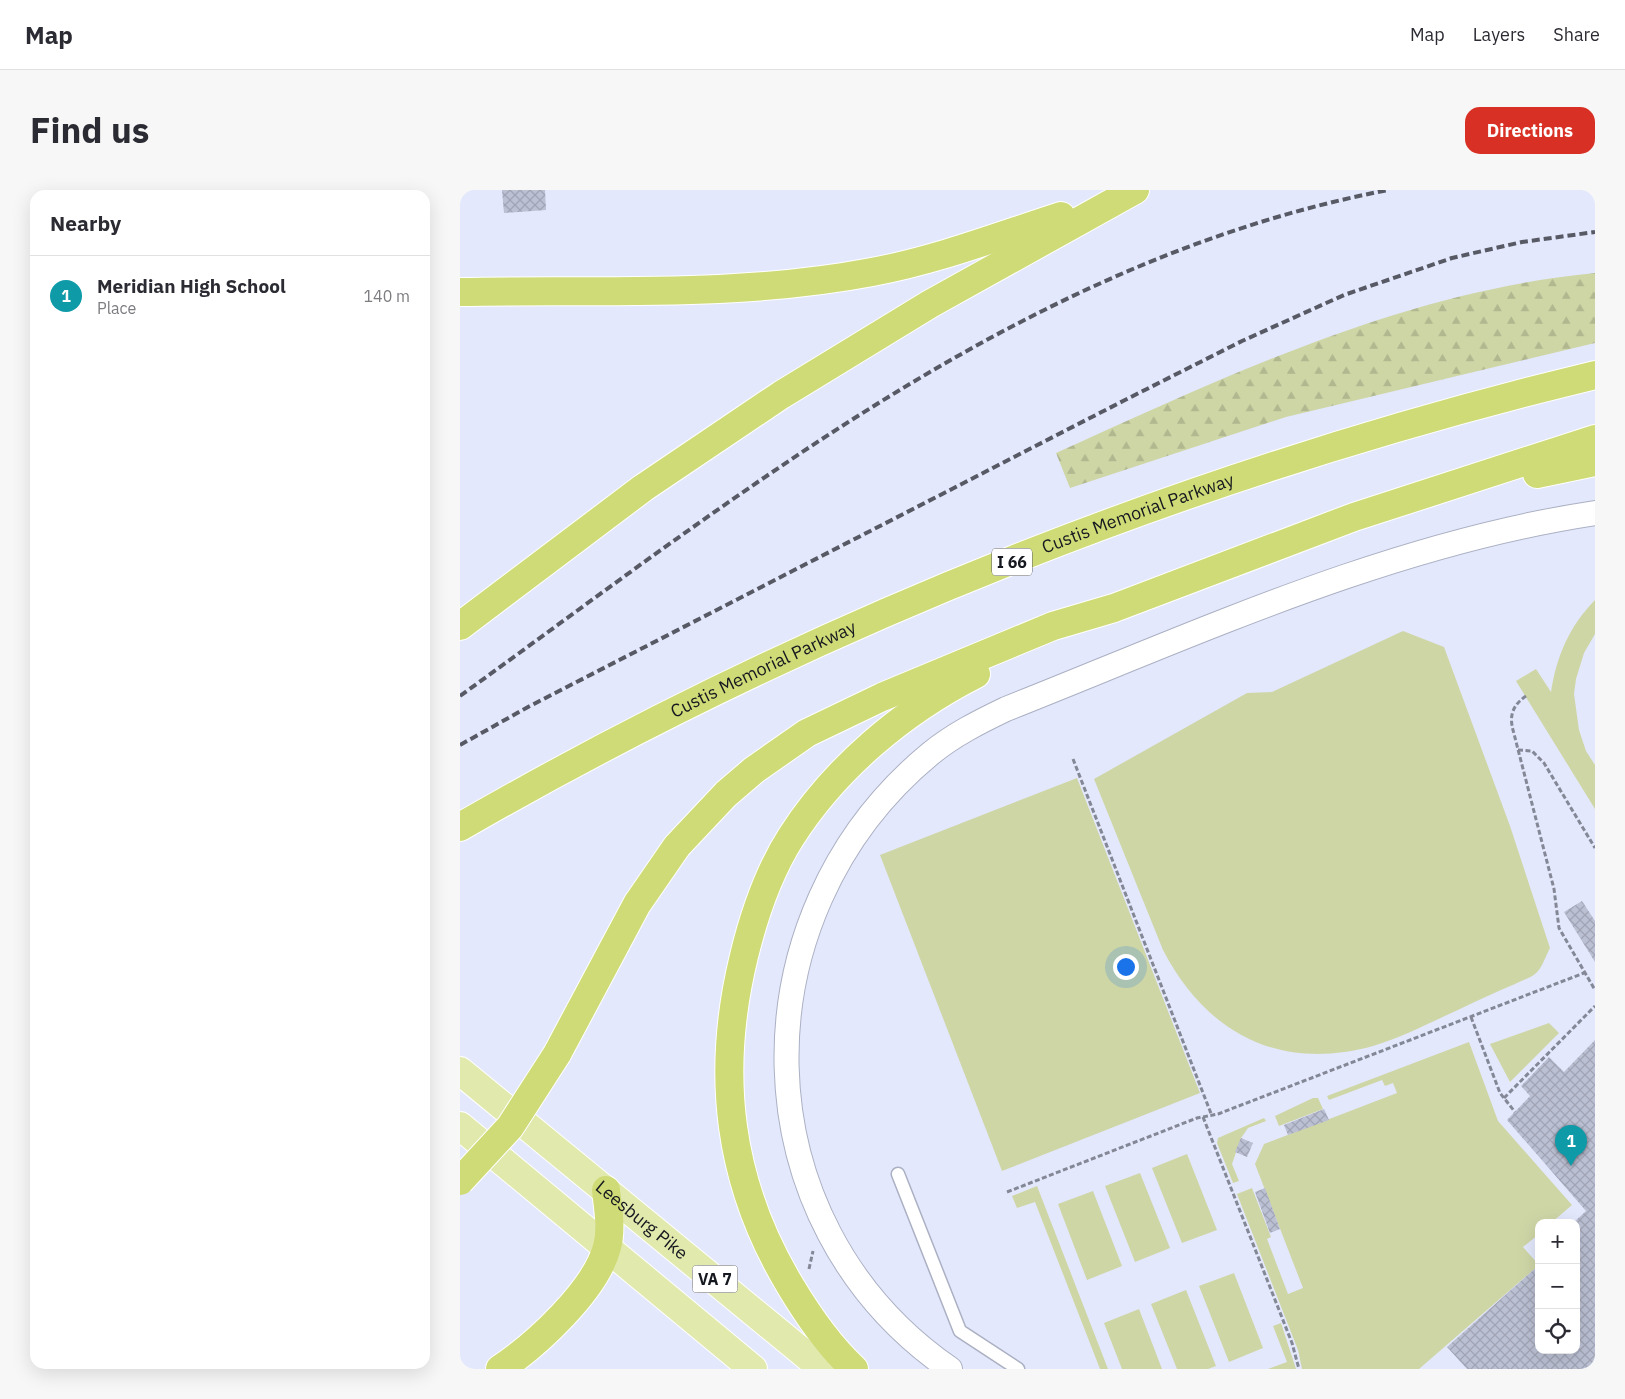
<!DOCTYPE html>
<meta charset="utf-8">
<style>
body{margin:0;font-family:"IBM Plex Sans",sans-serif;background:#f7f7f7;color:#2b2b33}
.controls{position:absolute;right:15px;bottom:15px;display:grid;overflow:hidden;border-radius:10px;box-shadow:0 5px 20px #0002}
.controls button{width:45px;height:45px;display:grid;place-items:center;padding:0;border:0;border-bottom:1px solid #e1e1e2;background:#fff;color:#2b2b33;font:25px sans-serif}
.you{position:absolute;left:665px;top:776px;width:18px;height:18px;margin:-12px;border:4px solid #fff;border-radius:50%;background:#1a73e8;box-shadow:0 0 0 8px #1a73e833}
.badge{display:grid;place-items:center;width:32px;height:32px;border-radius:50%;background:#d93025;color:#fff;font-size:16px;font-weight:700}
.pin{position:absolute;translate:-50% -41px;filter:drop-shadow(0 1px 2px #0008)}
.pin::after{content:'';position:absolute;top:26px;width:18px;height:15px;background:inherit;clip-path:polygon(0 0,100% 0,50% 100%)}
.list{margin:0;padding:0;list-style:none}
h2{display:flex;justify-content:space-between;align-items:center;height:65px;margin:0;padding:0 20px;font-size:21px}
h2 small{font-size:16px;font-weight:400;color:#7c7c81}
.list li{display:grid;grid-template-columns:32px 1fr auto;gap:15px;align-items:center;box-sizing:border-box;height:80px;padding:0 20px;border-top:1px solid #e1e1e2}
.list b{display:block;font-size:19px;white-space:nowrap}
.list p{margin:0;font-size:16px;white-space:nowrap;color:#7c7c81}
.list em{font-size:16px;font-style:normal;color:#7c7c81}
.icon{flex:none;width:28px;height:28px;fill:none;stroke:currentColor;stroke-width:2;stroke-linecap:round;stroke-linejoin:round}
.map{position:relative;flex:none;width:1135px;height:1179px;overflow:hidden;border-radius:15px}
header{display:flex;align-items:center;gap:30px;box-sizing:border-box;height:70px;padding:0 25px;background:#fff;border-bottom:1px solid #e1e1e2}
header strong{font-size:24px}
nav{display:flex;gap:28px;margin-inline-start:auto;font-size:18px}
.intro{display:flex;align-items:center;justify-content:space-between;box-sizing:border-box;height:120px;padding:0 30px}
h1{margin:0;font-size:35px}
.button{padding:12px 22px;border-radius:15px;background:#d93025;color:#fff;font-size:18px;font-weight:700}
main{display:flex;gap:30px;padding:0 30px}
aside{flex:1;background:#fff;border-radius:15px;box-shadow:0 5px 20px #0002}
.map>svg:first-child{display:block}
</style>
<header>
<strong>Map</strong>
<nav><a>Map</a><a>Layers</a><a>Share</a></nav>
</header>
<div class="intro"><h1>Find us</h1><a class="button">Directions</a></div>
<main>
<aside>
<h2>Nearby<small></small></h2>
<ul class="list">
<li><span class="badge" style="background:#0f9aa8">1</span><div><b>Meridian High School</b><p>Place</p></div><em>140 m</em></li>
</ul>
</aside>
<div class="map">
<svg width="1135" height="1179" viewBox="0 0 1135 1179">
<defs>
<pattern id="forest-firs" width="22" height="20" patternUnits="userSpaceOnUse" patternTransform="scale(1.25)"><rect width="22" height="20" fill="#cfd6a6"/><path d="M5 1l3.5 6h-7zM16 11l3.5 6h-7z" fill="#b1b78e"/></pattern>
<pattern id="building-cross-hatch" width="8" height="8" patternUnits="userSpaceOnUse" patternTransform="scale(1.25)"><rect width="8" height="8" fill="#bbc0d3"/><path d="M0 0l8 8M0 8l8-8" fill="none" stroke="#a0a4b5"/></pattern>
</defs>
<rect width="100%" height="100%" fill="#e3e8fc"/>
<g fill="#cfd6a6">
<path d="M1135,410V444L1124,463L1116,489L1114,504L1119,540L1126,561L1135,575V619L1056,491L1076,479L1091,502C1097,465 1109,437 1135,410Z"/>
<path d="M943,441L984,457L1050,636L1090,758C1086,765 1082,779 1075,784C1070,788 1061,791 1055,794C1036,802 1018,810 1000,819C971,832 943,847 913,856C819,882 746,843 703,760L634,589L787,503L812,502Z"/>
<path d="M617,588L740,903L542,981L420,665Z"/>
<path d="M1089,833L1099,843L1050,892L1030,854Z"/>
<path d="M1009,852L1038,931L1112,1015L1091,1033H1079V1044L1063,1057L1079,1075L959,1179H842L838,1160L777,1004L792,998L811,1047L807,1049L828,1104L843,1098L795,974L804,954L937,903L933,893L925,896L922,890L869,910L867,906Z"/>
<path d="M853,908H858L863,919L819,936L815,926Z"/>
<path d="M804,928L806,931L788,938L781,948L772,974L779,991L773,993L757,953L758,948Z"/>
<path d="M727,964L757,1040L722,1053L692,978Z"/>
<path d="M680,983L710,1058L675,1072L645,996Z"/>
<path d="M577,996L648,1179H640L575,1012L557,1018L552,1006Z"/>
<path d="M633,1001L662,1076L627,1090L598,1014Z"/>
<path d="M774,1083L803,1158L769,1172L739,1096Z"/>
<path d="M726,1100L756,1176L748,1179H717L691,1114Z"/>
<path d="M679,1119L702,1179H662L644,1133Z"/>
<path d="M821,1133L836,1179H808L827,1172L813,1136Z"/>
</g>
<path fill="url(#forest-firs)" d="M1135,83V153L826,227L610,298L596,263C768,185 945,101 1135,83Z"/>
<g fill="url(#building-cross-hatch)">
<path d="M42,0H85L86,20L44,23Z"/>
<path d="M1122,711L1135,731V772L1104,722Z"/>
<path d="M1135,850V1179H1007L987,1157L1079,1075V1160H1116V1033H1113L1126,1021L1047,930L1070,906L1061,896L1089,867L1104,882Z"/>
<path d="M864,919L869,930L828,945L824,935Z"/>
<path d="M781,948L793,953L787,967L775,962Z"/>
<path d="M805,998L820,1039L810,1043L795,1002Z"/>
</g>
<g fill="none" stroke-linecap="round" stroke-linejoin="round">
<g stroke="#abb0c3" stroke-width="15">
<path id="lane" d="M438,984L500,1141L558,1179"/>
</g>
<g stroke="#abb0c3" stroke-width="26">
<path id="street" d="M490,1179C277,1032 274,726 470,564C493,545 519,532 546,519C738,443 930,354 1135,323"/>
</g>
<g stroke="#fff" stroke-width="30">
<g id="primary">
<path id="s1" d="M0,881L363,1179"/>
<path d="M0,936L293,1179"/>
</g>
</g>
<g stroke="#fff" stroke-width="30">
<g id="highway">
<path d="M0,102C137,99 276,108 412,82C477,70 539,46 601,26"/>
<path d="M1077,284L1135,272"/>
<path d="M0,436L183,298L321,205L470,114L675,0"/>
<path id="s2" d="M0,637C353,433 739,281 1135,185"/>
<path d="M97,864L177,714L217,656L266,604L294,580L347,543L422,507L593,436L654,418L894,327L1135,249"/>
<path d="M40,1179C76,1155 136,1100 147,1057C152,1039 148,1018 146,1000"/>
<path d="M394,1179C368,1155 349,1127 331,1097C268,993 255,884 284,766C294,725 308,683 331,647C375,578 443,521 516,484"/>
</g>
</g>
<g stroke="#848896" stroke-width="3" stroke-dasharray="5 2.5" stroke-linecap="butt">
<path d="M1066,506C1053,515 1049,525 1053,540L1094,699L1099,738L1135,800"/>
<path d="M1058,560L1072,561L1084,573L1135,658"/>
<path d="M613,569L752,926"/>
<path d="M1011,827L1040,903L1055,922"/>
<path d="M1044,908L1135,816"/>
<path d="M743,927L832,1153L839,1179"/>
<path d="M547,1002L737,928L758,924L1124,783"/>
<path d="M349,1079L353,1061"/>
</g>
<use href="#lane" stroke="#fff" stroke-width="12"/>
<use href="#street" stroke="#fff" stroke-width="24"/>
<use href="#primary" stroke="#e2e9ad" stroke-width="28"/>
<use href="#highway" stroke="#cfdb77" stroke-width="28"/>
<g stroke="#575a65" stroke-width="4" stroke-dasharray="8 4" stroke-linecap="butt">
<path d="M0,506C287,299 571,69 928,0"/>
<path d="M0,555L68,517L663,211L782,151L884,105L992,68L1062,52L1135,42"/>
</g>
<g stroke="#fff" stroke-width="30" stroke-linecap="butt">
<path id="highway-bridge" d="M0,991L50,937L97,864"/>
</g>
<use href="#highway-bridge" stroke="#cfdb77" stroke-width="28"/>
</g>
<g text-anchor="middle" stroke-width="5" stroke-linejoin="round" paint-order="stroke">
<g fill="#fff" stroke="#5c5d62" stroke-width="1">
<rect x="532" y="358.5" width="40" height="27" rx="4"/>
<rect x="232.5" y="1075.5" width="45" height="27" rx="4"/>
</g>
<g font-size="16" font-weight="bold" fill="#16181f">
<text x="552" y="378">I 66</text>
<text x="255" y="1095">VA 7</text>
</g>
<g font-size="18" fill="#16181f" stroke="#fff">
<text dy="6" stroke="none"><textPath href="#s2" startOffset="748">Custis Memorial Parkway</textPath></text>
<text dy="6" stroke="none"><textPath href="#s2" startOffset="342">Custis Memorial Parkway</textPath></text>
<text dy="6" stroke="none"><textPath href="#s1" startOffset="235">Leesburg Pike</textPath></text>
</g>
</g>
</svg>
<div class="controls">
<button>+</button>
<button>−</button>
<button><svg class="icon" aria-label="locate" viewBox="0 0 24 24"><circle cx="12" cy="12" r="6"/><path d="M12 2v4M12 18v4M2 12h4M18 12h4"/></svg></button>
</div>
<div class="you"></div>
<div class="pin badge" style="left:1111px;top:976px;background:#0f9aa8">1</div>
</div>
</main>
